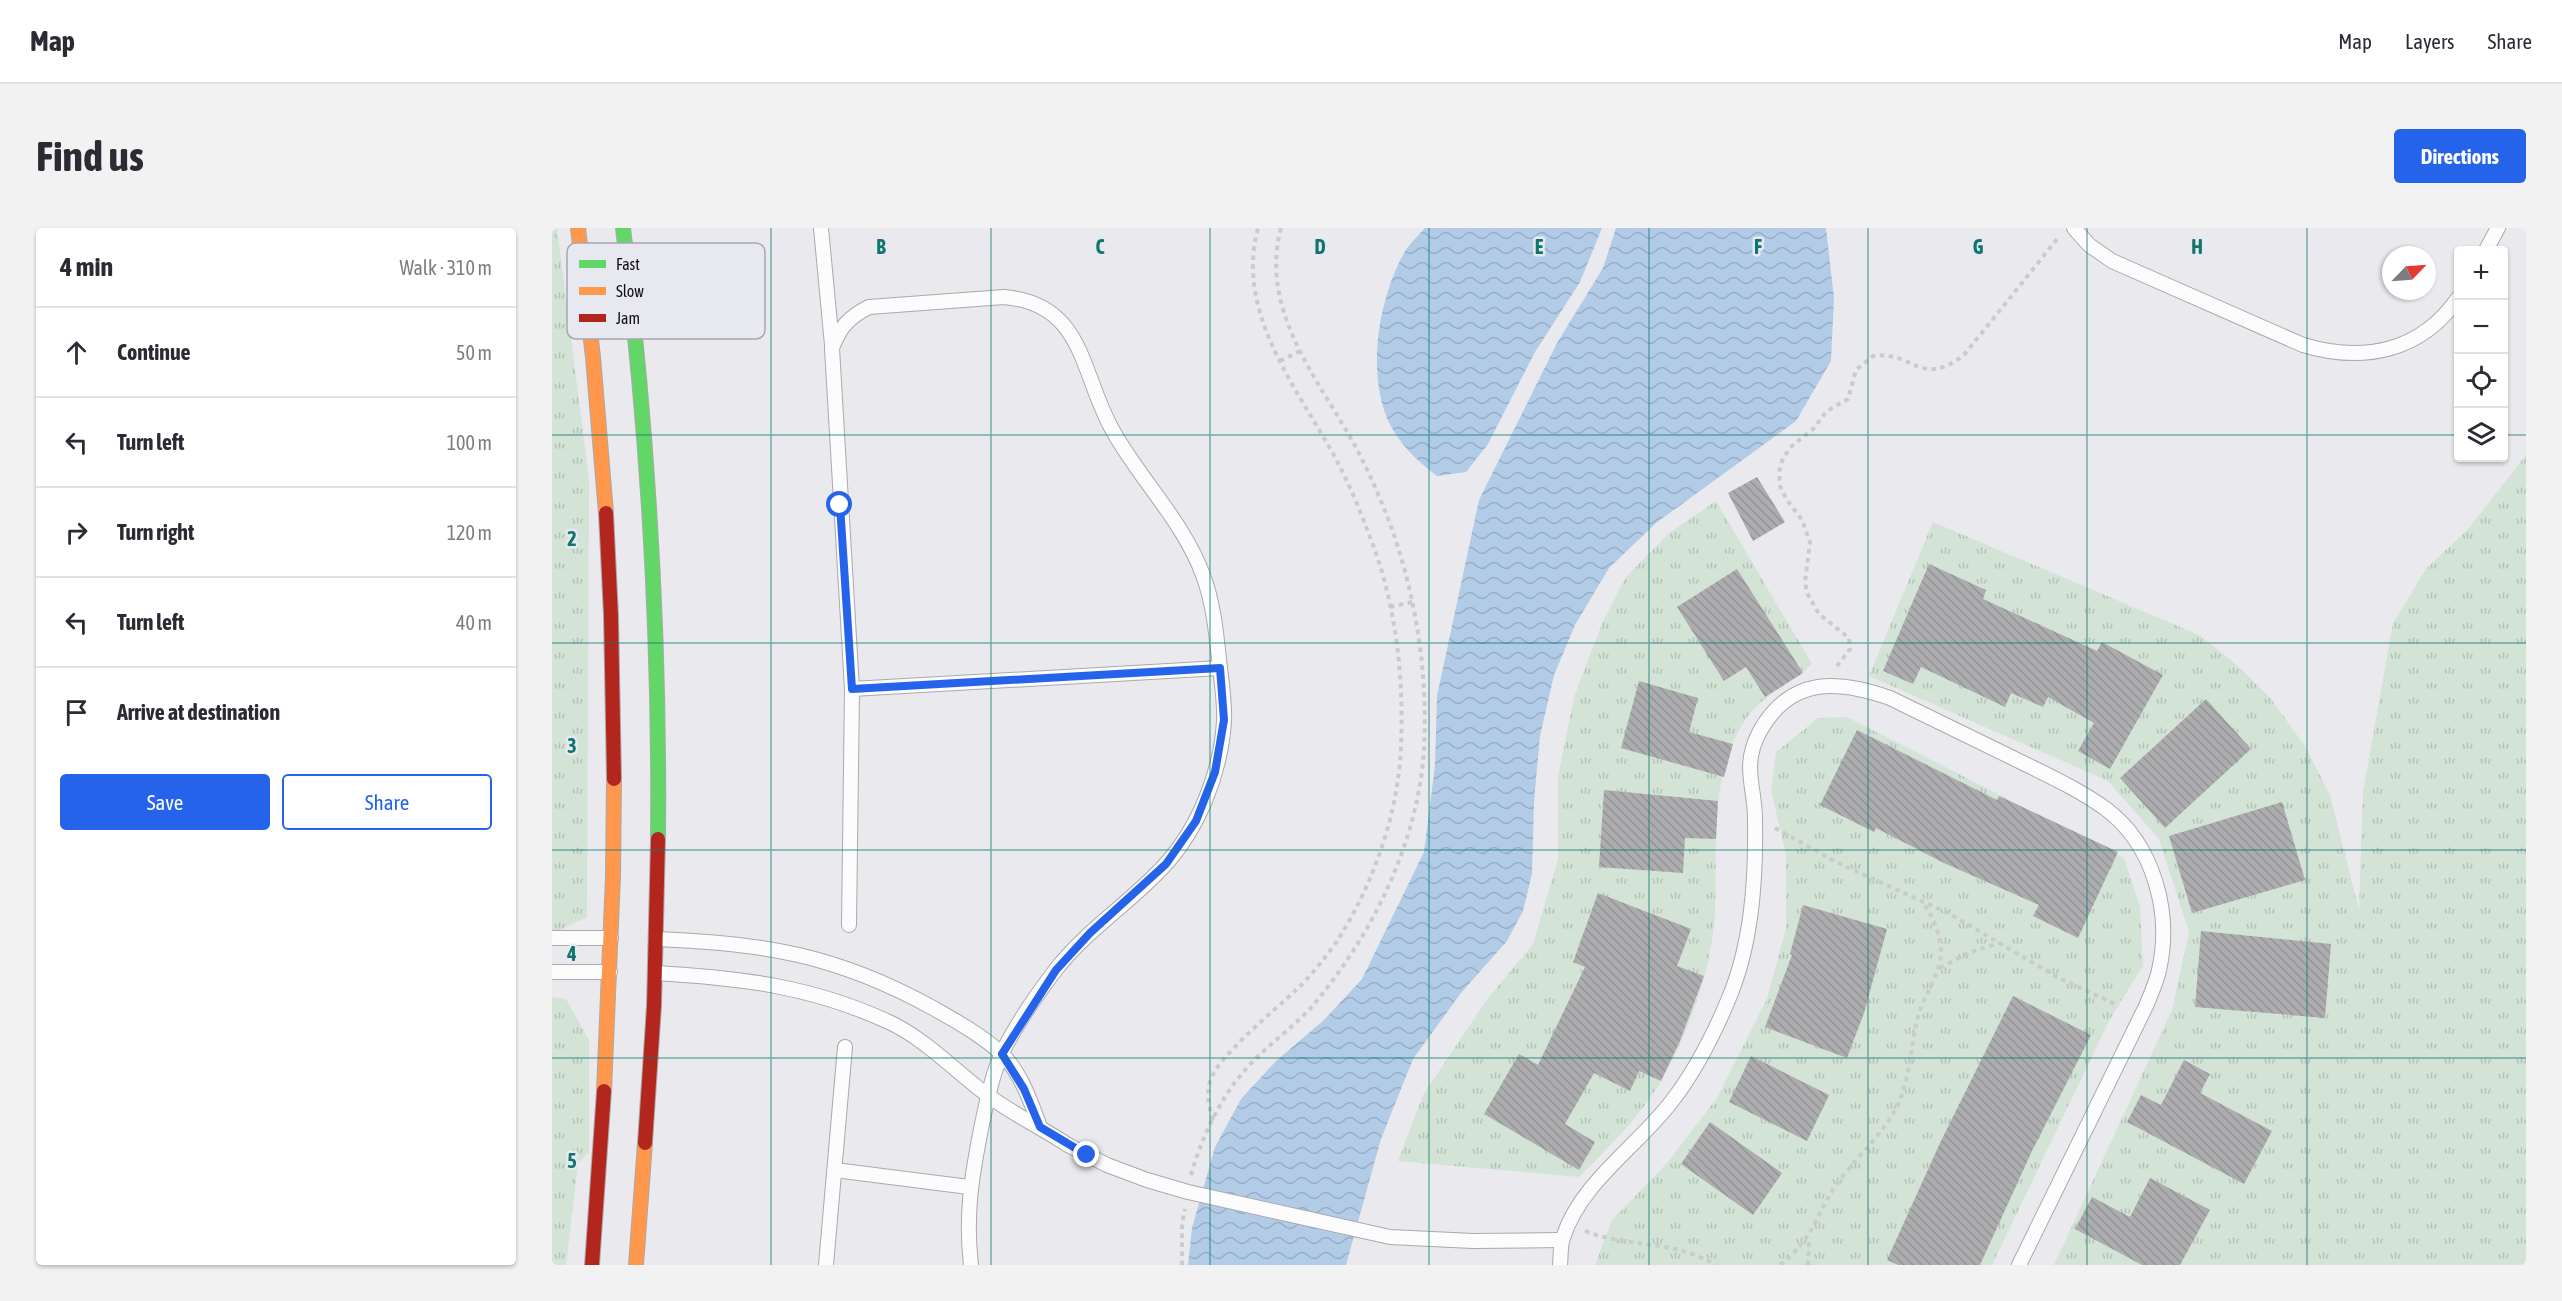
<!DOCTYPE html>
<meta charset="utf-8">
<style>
body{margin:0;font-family:"Asap Condensed",sans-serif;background:#f2f2f3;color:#2b2b33}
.controls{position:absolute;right:18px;top:18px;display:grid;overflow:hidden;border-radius:6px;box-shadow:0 2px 4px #0004}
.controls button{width:54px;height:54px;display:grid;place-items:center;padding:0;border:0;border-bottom:2px solid #e1e1e2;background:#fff;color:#2b2b33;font:30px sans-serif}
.compass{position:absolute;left:1830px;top:18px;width:54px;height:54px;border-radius:50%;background:#fff;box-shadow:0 2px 4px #0004;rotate:65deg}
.stop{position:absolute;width:18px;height:18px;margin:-14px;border:4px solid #2563eb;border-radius:50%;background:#fff}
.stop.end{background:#2563eb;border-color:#fff;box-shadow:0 2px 6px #0008}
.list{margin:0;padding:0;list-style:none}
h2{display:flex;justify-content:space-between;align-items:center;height:78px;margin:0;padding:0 24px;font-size:26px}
h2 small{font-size:20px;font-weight:400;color:#7c7c81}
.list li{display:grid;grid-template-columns:39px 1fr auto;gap:18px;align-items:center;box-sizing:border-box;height:90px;padding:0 24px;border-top:2px solid #e1e1e2}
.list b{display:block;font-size:22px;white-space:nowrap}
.list em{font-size:20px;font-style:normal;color:#7c7c81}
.actions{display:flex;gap:12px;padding:18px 24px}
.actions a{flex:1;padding:14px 0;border:2px solid #2563eb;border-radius:6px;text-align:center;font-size:21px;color:#2563eb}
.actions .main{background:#2563eb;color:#fff}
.icon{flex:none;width:33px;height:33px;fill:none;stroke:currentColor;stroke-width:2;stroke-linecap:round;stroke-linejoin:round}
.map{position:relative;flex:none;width:1974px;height:1037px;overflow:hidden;border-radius:6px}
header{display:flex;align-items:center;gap:36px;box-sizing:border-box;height:84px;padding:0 30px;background:#fff;border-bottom:2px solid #e1e1e2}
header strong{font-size:28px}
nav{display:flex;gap:33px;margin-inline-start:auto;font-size:21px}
.intro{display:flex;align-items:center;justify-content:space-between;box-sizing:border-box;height:144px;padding:0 36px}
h1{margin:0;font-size:42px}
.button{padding:15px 27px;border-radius:6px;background:#2563eb;color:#fff;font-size:21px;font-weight:700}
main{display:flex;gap:36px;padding:0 36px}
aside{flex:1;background:#fff;border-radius:6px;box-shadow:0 2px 4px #0004}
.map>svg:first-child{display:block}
</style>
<header>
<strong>Map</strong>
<nav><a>Map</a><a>Layers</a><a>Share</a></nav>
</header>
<div class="intro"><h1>Find us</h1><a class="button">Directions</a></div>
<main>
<aside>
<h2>4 min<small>Walk · 310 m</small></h2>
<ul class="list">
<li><svg class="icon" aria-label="ahead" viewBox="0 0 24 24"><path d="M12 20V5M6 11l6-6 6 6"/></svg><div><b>Continue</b></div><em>50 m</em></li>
<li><svg class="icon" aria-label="left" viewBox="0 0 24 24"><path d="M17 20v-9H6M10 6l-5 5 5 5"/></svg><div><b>Turn left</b></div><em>100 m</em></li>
<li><svg class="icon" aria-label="right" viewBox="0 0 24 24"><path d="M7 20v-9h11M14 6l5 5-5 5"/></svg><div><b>Turn right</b></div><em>120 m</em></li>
<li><svg class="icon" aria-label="left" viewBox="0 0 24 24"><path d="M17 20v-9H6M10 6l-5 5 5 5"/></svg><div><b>Turn left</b></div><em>40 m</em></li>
<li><svg class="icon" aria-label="arrive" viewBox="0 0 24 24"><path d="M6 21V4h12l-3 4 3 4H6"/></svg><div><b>Arrive at destination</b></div></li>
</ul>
<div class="actions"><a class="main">Save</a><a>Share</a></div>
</aside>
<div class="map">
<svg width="1974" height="1037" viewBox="0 0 1974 1037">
<defs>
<pattern id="grass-tufts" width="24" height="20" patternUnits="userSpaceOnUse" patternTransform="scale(1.5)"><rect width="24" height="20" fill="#d3e3d6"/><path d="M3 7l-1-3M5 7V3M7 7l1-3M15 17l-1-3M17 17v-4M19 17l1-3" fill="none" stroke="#b4c2b7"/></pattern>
<pattern id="water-waves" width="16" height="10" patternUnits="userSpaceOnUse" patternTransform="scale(1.5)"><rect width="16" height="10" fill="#b2cce8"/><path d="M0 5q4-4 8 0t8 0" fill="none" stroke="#98aec6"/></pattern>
<pattern id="building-back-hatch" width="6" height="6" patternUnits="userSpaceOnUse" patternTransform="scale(1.5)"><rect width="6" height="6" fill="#adadb0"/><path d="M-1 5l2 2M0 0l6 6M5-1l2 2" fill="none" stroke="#949496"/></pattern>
</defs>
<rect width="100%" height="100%" fill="#eaeaee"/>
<g fill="url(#grass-tufts)">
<path d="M0,0H5L37,251L35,689L0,706Z"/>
<path d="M1974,227V1037H1502L1620,782L1637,704L1607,611L1556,553L1317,448L1381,294L1647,407L1685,437L1719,471L1753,518L1778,567L1807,682L1811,564L1841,395L1874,341L1916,301Z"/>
<path d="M1164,273L1260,436C1238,457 1209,467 1192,494C1156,549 1166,623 1163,685C1160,741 1137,804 1109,853C1088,889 1056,920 1027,949L846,933L871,867L934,773L981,716L1006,631V549L1022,469L1051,393L1074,349L1116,306Z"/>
<path d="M1295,489L1572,630L1588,678L1591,738L1558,791L1440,1037H1043L1060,992L1115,935L1165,870L1215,771L1234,700V627L1219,562L1224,524L1266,490Z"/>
<path d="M0,769L14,771L37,812V924L26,935L14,1037H0Z"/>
</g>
<g fill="url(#water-waves)">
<path d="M873,0H1050L1028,54L983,124L936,216L914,244L885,248C865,233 845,214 835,190C815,141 827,70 852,25C857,16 866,8 873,0Z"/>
<path d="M1064,0H1274L1282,70L1279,133L1244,193L1104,295L1057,340L1023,397L1002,447L988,508L982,574L980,646L971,683L955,713L909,765L861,831L829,911L794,1037H636L640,1000L663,919L689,871L724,833L772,792L810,751L872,624L883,537L885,468L927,272L1005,115L1051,40Z"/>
</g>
<g fill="url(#building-back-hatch)">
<path d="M1205,249L1233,294L1201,313L1176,265Z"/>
<path d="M1377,336L1434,362L1431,371L1545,423L1550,414L1611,447L1558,541L1526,523L1542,495L1496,469L1491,479L1459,465L1453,479L1369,439L1361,456L1331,443Z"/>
<path d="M1185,341L1251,445L1213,469L1194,439L1172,453L1125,379Z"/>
<path d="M1087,453L1146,470L1137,504L1181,516L1172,549L1069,520Z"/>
<path d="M1654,471L1699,521L1613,600L1568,550Z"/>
<path d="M1305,502L1445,572L1447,568L1566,624L1526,710L1481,688L1487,677L1392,635L1324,600L1322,604L1268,577Z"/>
<path d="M1052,562L1166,573L1164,611L1133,610L1131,645L1047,639Z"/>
<path d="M1730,574L1753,652L1640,685L1617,608Z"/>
<path d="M1046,665L1139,701L1125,738L1152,748L1128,813L1109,853L1087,843L1078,863L1042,845L1013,896L1043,914L1027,942L932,886L967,826L986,837L1033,739L1021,734Z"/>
<path d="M1251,677L1335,701L1312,785L1295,830L1213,799L1240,727L1238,726Z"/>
<path d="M1649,703L1779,716L1773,790L1643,779Z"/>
<path d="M1461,768L1539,807L1480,923L1428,1037H1346L1335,1032L1388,915Z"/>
<path d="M1199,828L1277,867L1255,913L1177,874Z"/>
<path d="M1632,832L1658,846L1648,865L1720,903L1692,956L1575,894L1589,867L1609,877Z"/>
<path d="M1158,894L1230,945L1201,987L1129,936Z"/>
<path d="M1598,950L1658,982L1628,1037H1590L1523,1001L1540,969L1578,989Z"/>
</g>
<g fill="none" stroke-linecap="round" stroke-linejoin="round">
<g stroke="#aaaaad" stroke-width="16">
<g id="lane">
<path d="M269,0L280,117"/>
<path d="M1522,0L1537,17L1560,33L1751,117C1811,135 1869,124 1906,70"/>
<path d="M1934,22L1946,0"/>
<path d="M300,461L668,440"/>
<path d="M297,697L300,461L280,120C288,99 297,89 317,79L452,69C533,76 528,145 561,203C589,253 631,293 651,347C661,374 664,402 667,431C669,451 673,473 672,493C669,544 647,600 612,638C578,675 533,703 502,744C483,769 464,797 450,825C440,847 435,873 430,896C420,946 413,986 419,1037"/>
<path d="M0,710H59"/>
<path d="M104,711C212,715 285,727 381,780C404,793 431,808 450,826C469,845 479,874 488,899"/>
<path d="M0,744H58"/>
<path d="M103,745C189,750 260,758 339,795C376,813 405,845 438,869C463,887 490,900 516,917"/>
<path d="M283,942L417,959"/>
<path d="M921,1013L1010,1012"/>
<path d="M274,1037L293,819"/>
<path d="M1008,1037C1009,1028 1008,1018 1011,1010C1028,955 1086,918 1120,873C1144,842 1162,806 1177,770C1200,715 1204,651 1203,592C1203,557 1189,538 1208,503C1239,448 1286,452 1338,470C1379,490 1420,510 1461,530C1493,546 1525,560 1554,581C1602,617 1620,685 1607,742C1605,753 1599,765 1595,776L1467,1037"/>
</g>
</g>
<g stroke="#aaaaad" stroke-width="16">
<path id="fast" d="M71,0C96,204 108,405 106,611"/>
</g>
<g stroke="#aaaaad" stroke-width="16">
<g id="slow">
<path d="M26,0L41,129L54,285"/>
<path d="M52,863L61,648L62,551"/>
<path d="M84,1037L93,915"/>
</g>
</g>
<g stroke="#aaaaad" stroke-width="16">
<g id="jam">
<path d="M54,285L59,388L62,551"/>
<path d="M93,915L102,778L106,611"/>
<path d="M40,1037L52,863"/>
</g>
</g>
<g stroke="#cbcbcc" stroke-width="4" stroke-dasharray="4.5 4.5" stroke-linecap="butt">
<path d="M728,133L748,123"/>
<path d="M838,379L860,374"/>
<path d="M1285,438L1298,421L1297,410L1267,386L1255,365L1253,354L1258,314L1250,292L1235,272L1228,258L1227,244L1231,230L1240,218L1261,201L1275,183L1296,171L1304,142L1321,128C1361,122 1368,161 1412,127L1506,10"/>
<path d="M1223,600L1286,635L1398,686L1505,749L1565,777"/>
<path d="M1388,740L1416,725L1447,715"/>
<path d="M661,892C657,879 654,867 658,853C666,828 722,783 743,763C758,749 775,728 787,710C822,654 846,586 849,519C852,449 844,375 818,309C809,285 799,260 787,237C749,164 682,88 706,0"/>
<path d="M639,947C648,914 666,875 688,848C709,821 741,801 763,775C821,705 866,614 872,522C876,449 865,374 841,304C832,279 820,251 808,227C771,156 706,86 729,0"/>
<path d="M1033,1003C1080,1021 1117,1010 1164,1037"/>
<path d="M630,1037V996L633,981"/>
<path d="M1228,1037C1261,1011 1261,993 1282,960C1299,935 1323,914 1339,889C1360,856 1357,820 1367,785C1374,764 1388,746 1389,725C1389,706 1381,690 1371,674"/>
<path d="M1256,1037L1257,1010"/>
</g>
<use href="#lane" stroke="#fcfcfc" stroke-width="14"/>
<use href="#fast" stroke="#63d668" stroke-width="14"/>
<use href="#slow" stroke="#ff974d" stroke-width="14"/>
<use href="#jam" stroke="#b3261e" stroke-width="14"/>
<g stroke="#aaaaad" stroke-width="16" stroke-linecap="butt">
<path id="lane-bridge" d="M516,917L555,937L595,952L636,964L838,1009L921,1013"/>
</g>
<use href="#lane-bridge" stroke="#fcfcfc" stroke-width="14"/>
</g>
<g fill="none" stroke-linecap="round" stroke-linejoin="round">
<path stroke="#2563eb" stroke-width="8" d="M288,277L300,461L668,440L672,492L663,544L644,593L614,636L538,705L504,742L450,826L472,861L488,899L535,927"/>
</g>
<path fill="none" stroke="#0f766e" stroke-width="1.5" stroke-opacity="0.55" d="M219,0V1037M439,0V1037M658,0V1037M877,0V1037M1097,0V1037M1316,0V1037M1535,0V1037M1755,0V1037M0,207H1906M1952,207H1974M0,415H1974M0,622H1974M0,830H1974"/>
<rect x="15" y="15" width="198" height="96" rx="9" fill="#e8e8f0" stroke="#a7a7ae" stroke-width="1.5"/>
<rect x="27" y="32" width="27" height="8" fill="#63d668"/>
<rect x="27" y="59" width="27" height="8" fill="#ff974d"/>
<rect x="27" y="86" width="27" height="8" fill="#b3261e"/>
<g font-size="16" fill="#101013">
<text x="64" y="42">Fast</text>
<text x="64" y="69">Slow</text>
<text x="64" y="96">Jam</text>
</g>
<g font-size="20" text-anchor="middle" font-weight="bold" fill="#0f766e" stroke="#e8e8f0" stroke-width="5" stroke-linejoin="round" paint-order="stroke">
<text x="329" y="26">B</text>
<text x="548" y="26">C</text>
<text x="768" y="26">D</text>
<text x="987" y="26">E</text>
<text x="1206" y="26">F</text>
<text x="1426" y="26">G</text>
<text x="1645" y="26">H</text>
<text x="20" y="318">2</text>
<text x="20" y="525">3</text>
<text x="20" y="733">4</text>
<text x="20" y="940">5</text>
</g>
</svg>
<div class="controls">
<button>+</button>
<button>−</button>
<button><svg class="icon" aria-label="locate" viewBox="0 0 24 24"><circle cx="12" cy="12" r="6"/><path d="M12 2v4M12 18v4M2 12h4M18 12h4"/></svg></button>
<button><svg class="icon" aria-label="layers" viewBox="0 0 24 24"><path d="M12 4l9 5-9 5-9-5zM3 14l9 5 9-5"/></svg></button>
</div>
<svg class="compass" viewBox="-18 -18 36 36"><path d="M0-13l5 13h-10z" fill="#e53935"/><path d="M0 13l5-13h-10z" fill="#7c7c81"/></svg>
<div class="stop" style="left:288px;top:277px"></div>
<div class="stop end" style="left:535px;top:927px"></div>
</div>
</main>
